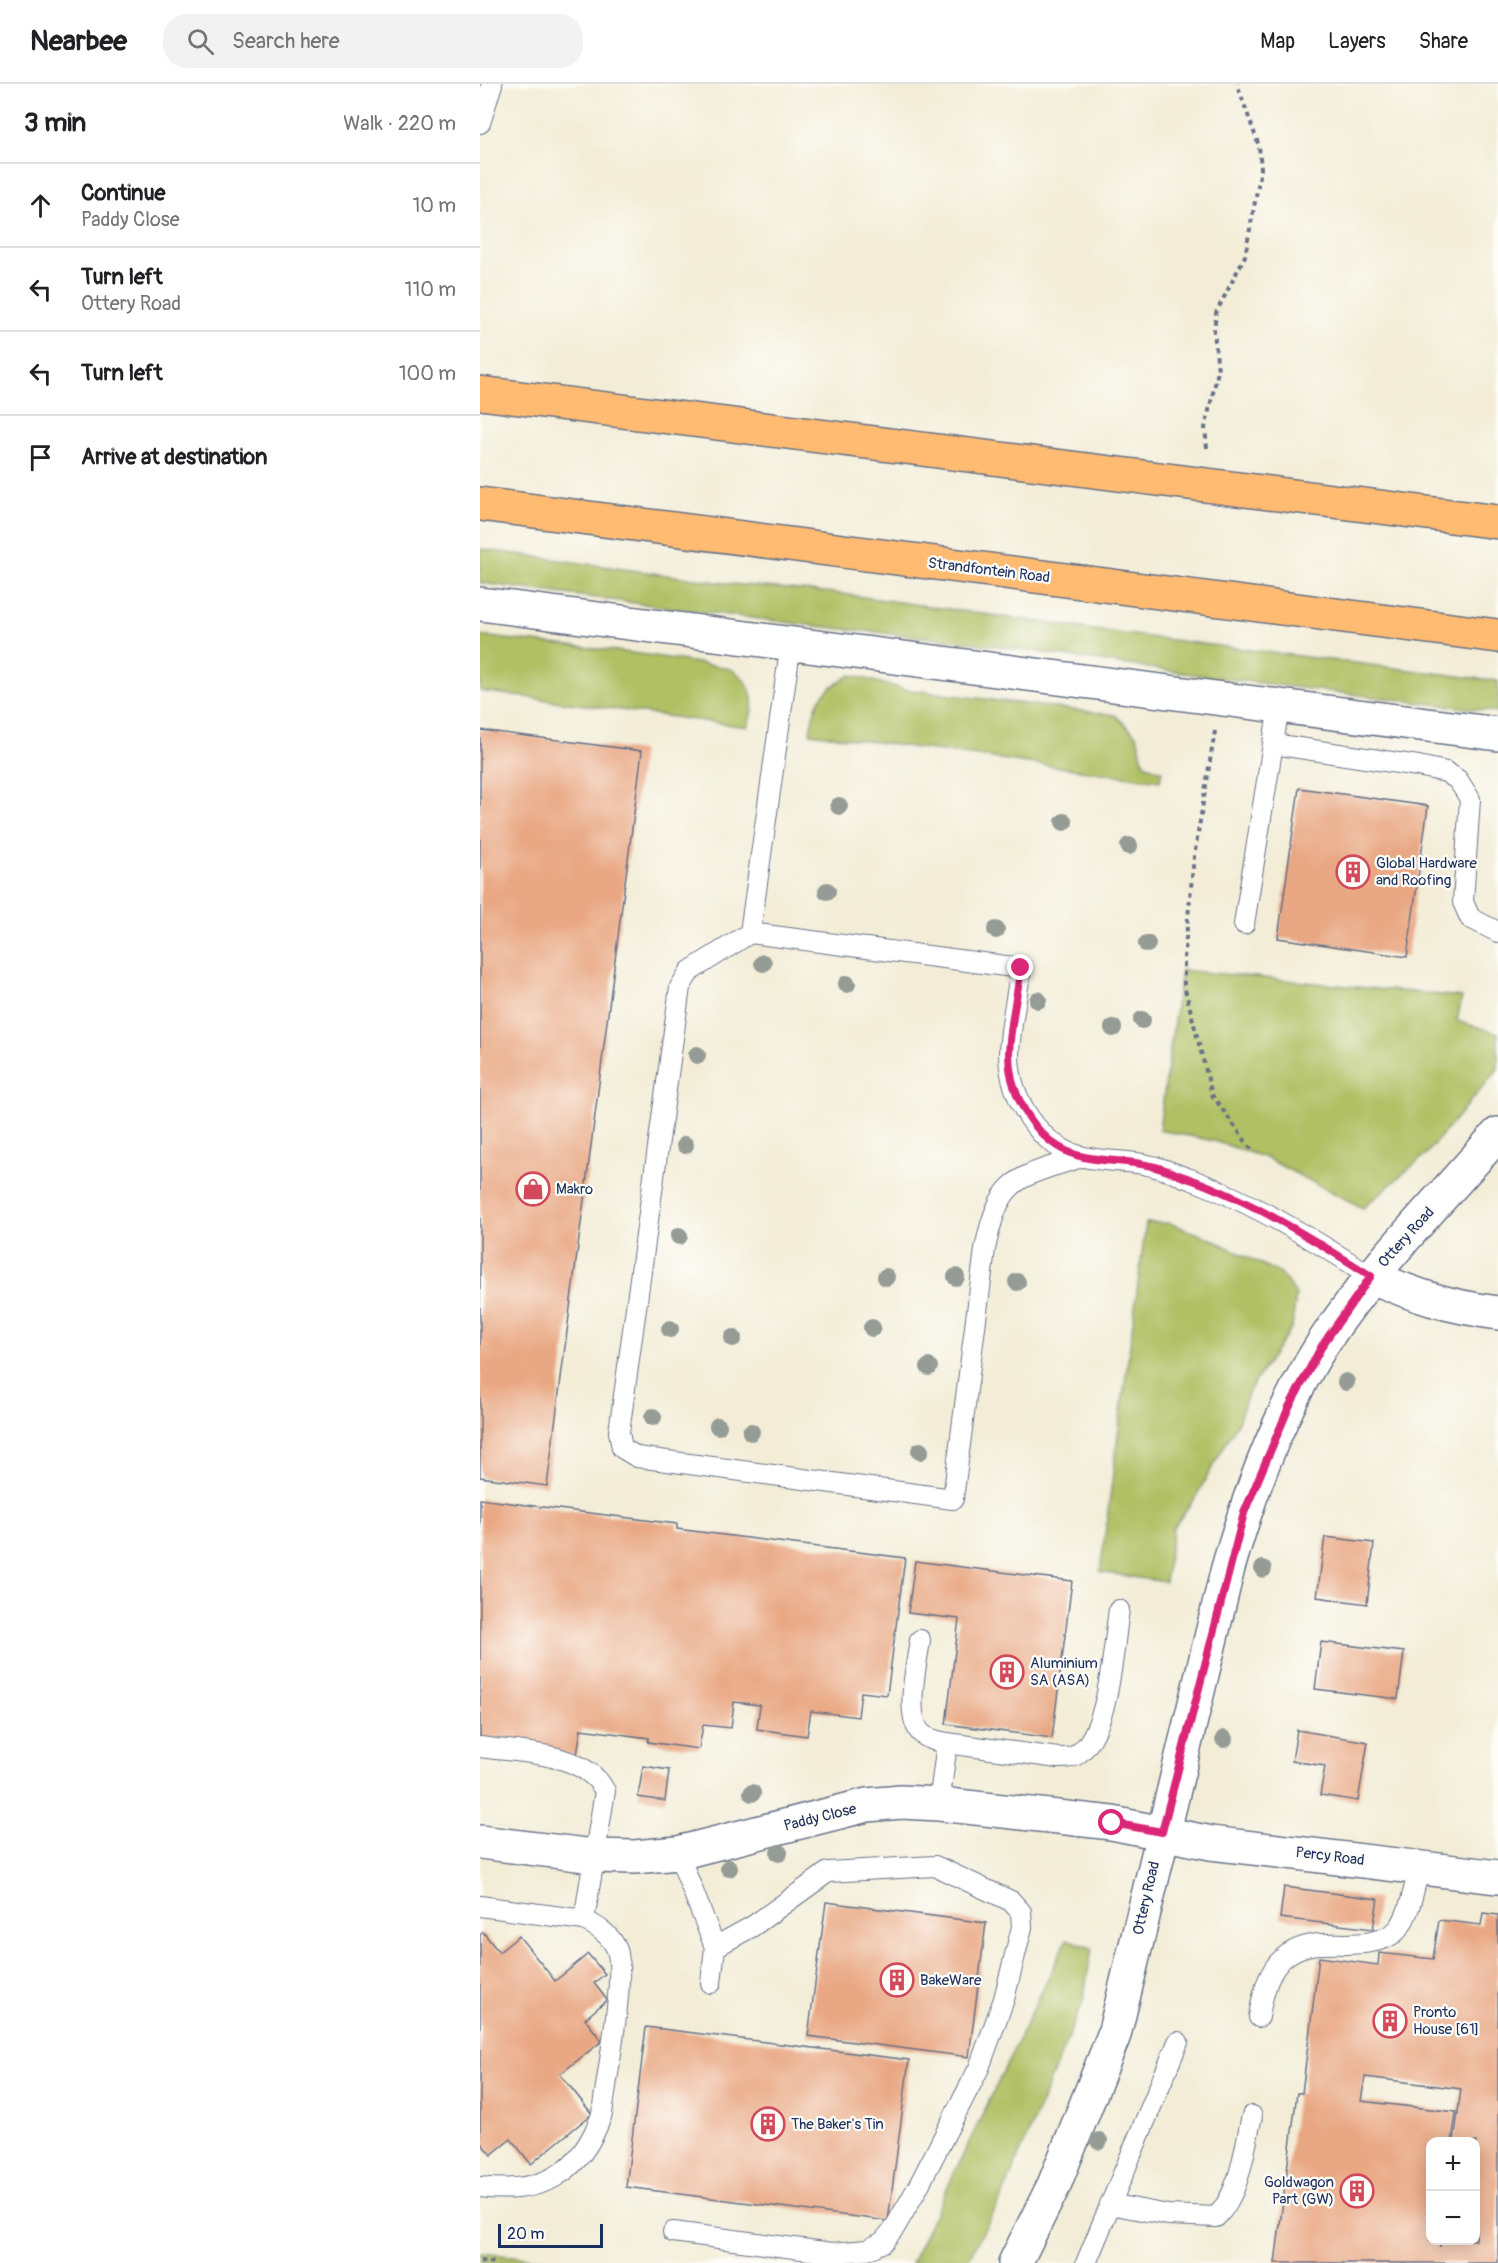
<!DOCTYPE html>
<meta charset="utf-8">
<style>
body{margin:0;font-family:Pangolin,sans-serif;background:#f2f2f2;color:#202124}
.controls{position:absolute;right:18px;bottom:18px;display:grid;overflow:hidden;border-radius:12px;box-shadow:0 3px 15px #0003}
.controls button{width:54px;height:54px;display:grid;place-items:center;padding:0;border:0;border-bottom:2px solid #e0e0e0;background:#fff;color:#202124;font:30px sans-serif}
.scale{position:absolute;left:18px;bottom:15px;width:105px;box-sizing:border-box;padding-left:6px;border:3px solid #1b2f5e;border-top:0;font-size:16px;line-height:21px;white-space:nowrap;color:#1b2f5e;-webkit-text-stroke:4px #fdfcf7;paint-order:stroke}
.stop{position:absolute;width:18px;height:18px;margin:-14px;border:4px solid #db2777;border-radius:50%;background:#fff}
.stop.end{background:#db2777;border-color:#fff;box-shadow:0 2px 6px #0008}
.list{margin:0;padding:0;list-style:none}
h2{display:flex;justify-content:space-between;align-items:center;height:78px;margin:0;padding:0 24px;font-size:26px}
h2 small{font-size:20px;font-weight:400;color:#757577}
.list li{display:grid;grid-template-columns:39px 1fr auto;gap:18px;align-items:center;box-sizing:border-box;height:84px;padding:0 24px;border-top:2px solid #e0e0e0}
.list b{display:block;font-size:22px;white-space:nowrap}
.list p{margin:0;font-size:20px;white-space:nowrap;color:#757577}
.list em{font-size:20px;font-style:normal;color:#757577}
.icon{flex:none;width:33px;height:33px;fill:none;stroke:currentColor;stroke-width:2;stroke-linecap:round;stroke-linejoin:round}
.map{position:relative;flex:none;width:1018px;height:2179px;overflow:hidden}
header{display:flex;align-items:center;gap:36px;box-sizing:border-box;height:84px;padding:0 30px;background:#fff;border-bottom:2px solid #e0e0e0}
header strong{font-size:28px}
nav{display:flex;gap:33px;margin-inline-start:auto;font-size:21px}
.search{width:420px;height:54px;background:#f2f2f2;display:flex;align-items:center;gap:15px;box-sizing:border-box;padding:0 21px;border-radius:24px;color:#757577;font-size:22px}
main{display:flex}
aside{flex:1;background:#fff}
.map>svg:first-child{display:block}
</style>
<header>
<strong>Nearbee</strong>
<div class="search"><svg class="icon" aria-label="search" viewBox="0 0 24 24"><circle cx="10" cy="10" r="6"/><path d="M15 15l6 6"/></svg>Search here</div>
<nav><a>Map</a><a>Layers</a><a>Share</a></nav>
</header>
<main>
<aside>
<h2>3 min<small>Walk · 220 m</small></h2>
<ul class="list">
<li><svg class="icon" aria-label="ahead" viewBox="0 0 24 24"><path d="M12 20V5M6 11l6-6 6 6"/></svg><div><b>Continue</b><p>Paddy Close</p></div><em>10 m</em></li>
<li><svg class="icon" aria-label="left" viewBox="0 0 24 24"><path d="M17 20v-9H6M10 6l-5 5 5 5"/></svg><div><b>Turn left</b><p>Ottery Road</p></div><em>110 m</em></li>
<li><svg class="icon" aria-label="left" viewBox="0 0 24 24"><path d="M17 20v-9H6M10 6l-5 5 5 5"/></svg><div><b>Turn left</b></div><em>100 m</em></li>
<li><svg class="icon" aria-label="arrive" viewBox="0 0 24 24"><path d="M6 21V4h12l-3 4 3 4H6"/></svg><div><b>Arrive at destination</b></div></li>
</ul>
</aside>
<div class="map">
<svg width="1018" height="2179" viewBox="0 0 1018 2179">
<rect width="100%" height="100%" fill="#fdfcf7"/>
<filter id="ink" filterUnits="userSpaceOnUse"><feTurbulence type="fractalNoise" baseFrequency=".0167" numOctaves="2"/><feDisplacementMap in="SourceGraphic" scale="12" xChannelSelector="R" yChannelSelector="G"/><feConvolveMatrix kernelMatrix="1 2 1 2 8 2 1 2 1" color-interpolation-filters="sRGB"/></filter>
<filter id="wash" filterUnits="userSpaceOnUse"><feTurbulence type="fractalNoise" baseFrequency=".008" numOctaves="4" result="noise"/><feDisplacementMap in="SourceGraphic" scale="24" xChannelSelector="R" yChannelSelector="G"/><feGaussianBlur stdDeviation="1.35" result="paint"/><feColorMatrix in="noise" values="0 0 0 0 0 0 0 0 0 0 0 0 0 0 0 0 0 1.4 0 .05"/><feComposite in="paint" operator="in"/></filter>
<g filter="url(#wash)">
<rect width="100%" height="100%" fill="#f3edd7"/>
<g fill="#b0c063" stroke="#667860" stroke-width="1.5">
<path d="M0,465L252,500L355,509L637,549L1018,597V628L739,594L481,557L335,542L0,499Z"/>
<path d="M0,552C74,561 150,566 223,580C233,582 247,582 254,587C275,601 276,622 267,643L0,607Z"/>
<path d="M371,591L423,605L635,631L657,652L664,680L682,687L680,697L330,649C335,615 341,607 371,591Z"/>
<path d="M701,886L982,913L977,937L1018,949V985L945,1071L883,1124L786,1074L734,1057L679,1046Z"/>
<path d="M666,1139H689L727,1153L801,1190L816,1210L812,1243L769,1307L758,1338L715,1414L693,1444L685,1498L620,1488Z"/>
<path d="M587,1855L612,1864L603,1917L522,2113L486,2179H431Z"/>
<path d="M0,2169L106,2179H0Z"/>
</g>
<g id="blocks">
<g fill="#e9a783" fill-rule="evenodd">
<path d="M0,646L162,667L67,1402L0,1393Z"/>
<path d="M819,704L948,722L927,873L798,854Z"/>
<path d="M0,1415L197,1440V1445L425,1474L407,1611L381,1608L378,1633L331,1627L327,1652L277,1645L280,1621L254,1618L251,1644L223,1641L219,1665L168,1658L169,1654L101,1645L97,1671L0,1659Z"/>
<path d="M845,1453L894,1459L887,1520L837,1513Z"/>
<path d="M435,1477L592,1497L572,1654L466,1640L479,1535L428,1529Z"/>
<path d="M841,1558L924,1568L918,1615L835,1605Z"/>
<path d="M817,1646L888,1658L878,1717L840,1711L845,1682L812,1677Z"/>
<path d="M163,1682L189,1686L185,1717L158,1713Z"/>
<path d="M804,1803L898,1815L893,1845L800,1834Z"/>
<path d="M346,1818L506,1839L489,1973L328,1952Z"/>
<path d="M1003,1829L1018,1831V2179H795L817,2009H822L839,1873L898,1881L899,1869L953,1875L959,1836L1001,1841ZM885,1993L981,2005L974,2058H996V2156H961L960,2163L959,2156H950V2058H972L976,2028L881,2017Z"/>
<path d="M3,1848L19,1868L39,1852L75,1897L108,1870L125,1890L114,1899L127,1916L105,1935L122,1957L80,1990L112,2030L51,2080L31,2055L11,2071L0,2058V1851Z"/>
<path d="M166,1943L429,1976L408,2137L146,2103Z"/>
</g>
</g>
</g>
<g filter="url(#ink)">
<use href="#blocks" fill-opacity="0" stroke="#677288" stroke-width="1.5"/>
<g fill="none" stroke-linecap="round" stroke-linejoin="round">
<g stroke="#677288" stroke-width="22">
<g id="service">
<path d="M0,39L12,0"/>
<path d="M311,558L270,849L541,884C537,912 530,942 529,970C529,1013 559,1064 604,1073C626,1078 650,1076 672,1082C685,1085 698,1091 710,1095C772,1118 836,1157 891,1192"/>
<path d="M793,660L938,682L966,688L978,696L990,715L983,818L990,834L1018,848"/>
<path d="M764,840L799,622"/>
<path d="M270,849L210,887L200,903L139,1348L142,1364L157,1373L473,1415L505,1165C520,1092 536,1094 602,1073"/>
<path d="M440,1556C437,1579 424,1632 441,1649C448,1656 458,1657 467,1659L578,1674C584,1674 592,1674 596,1671C630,1650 633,1563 639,1526"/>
<path d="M0,1663C41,1669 104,1667 125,1707L104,1836"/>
<path d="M459,1720L467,1659"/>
<path d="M198,1769L235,1863"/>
<path d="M0,1822L104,1836C118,1843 131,1851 137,1866C146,1892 126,1997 122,2030C101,2090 62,2111 0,2103"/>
<path d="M779,1933C784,1900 793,1868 831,1861C851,1858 871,1862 891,1858C901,1856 912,1853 919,1844C931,1827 934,1802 940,1782"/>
<path d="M630,2120L688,2131L736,2133C761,2108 764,2065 772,2032"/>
<path d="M193,2148L352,2169L387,2166L403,2158L415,2143L438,2103L499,1984L524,1915L542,1843L541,1828L531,1817L455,1782L348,1788L273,1842L235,1863L231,1899"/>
<path d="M606,2179L698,1958"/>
</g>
</g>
<g stroke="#677288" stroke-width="36">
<g id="minor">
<path d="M0,520L1018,650"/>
<path d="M891,1192C937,1213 968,1222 1018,1229"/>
<path d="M0,1758L114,1772L154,1773L198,1769L387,1721L421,1718L459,1720L632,1739L731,1759L1018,1793"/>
</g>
</g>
<g stroke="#677288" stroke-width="36">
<path id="tertiary" d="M535,2179L574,2101L634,1951L748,1484C770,1407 800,1327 843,1259C893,1183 958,1118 1018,1050"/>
</g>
<g stroke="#677288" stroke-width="36">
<g id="primary">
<path d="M0,309L1018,438"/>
<path d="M0,420L1018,552"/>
</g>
</g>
<g stroke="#677288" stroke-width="4" stroke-dasharray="4.5 4.5" stroke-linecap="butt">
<path d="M727,364L725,344L738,287L734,247L736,229L765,172L781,85L779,62L757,0"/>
<path d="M735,647L714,773L704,874V901L732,1011L772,1066"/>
<path d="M0,2177L17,2179"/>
</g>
<use href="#service" stroke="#fff" stroke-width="20"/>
<use href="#minor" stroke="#fff" stroke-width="33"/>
<use href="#tertiary" stroke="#fff" stroke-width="33"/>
<use href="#primary" stroke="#ffbb71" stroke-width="33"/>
</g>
<g fill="#959c96">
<circle cx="359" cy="722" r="9"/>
<circle cx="584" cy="738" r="9"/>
<circle cx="649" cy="762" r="9"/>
<circle cx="347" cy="807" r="9"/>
<circle cx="516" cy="846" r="9"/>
<circle cx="667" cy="860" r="9"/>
<circle cx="283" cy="879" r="9"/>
<circle cx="367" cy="900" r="9"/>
<circle cx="558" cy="916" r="9"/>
<circle cx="662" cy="936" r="9"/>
<circle cx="633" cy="944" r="9"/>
<circle cx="217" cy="971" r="9"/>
<circle cx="205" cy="1061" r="9"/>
<circle cx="199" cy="1152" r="9"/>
<circle cx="406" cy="1193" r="9"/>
<circle cx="476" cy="1193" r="9"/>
<circle cx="537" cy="1198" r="9"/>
<circle cx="392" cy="1244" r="9"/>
<circle cx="190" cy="1245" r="9"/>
<circle cx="253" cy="1254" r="9"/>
<circle cx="449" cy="1283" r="9"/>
<circle cx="866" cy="1298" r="9"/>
<circle cx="173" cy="1333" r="9"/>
<circle cx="238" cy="1342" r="9"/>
<circle cx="271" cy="1348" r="9"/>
<circle cx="440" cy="1367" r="9"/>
<circle cx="783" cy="1485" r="9"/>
<circle cx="744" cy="1655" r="9"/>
<circle cx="272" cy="1709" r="9"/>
<circle cx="299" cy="1769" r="9"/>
<circle cx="249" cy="1784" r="9"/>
<circle cx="619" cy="2057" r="9"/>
</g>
</g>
<g fill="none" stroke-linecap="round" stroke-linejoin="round" filter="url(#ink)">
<path stroke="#db2777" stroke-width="8" d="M541,884C537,912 530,941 529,970C529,1013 559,1064 604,1073C626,1078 650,1076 671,1082C685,1085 698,1091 710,1095C772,1117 836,1157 891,1192L843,1260L809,1323L764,1429L682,1748L632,1739"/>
</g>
<defs>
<g id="building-ring" transform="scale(1.725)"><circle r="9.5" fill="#fdfcf7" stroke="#d1495b" stroke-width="1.5"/><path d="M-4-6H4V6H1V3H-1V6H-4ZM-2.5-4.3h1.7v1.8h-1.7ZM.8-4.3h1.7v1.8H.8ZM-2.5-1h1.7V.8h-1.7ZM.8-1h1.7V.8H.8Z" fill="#d1495b"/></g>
<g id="shop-ring" transform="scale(1.725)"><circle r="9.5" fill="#fdfcf7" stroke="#d1495b" stroke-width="1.5"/><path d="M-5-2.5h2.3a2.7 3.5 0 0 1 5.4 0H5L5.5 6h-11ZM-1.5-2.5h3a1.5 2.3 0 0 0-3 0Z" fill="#d1495b"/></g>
</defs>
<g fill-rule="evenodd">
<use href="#building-ring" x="873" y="788"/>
<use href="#shop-ring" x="53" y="1105"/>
<use href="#building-ring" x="527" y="1588"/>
<use href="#building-ring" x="417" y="1896"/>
<use href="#building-ring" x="910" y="1937"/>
<use href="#building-ring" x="288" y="2040"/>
<use href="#building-ring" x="877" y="2107"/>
</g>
<g text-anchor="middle" stroke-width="4.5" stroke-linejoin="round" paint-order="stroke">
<g font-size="15" fill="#1b2f5e" stroke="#fdfcf7">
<text transform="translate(509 486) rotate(7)" y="5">Strandfontein Road</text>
<text transform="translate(926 1153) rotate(-48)" y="5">Ottery Road</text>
<text transform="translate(340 1733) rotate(-14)" y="5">Paddy Close</text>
<text transform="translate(850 1772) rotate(7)" y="5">Percy Road</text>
<text transform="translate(666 1814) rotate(-77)" y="5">Ottery Road</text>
</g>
<g font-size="15" fill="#1b2f5e" stroke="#fdfcf7" text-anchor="start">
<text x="896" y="784">Global Hardware<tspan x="896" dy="17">and Roofing</tspan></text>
<text x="76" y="1110">Makro</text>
<text x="550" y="1584">Aluminium<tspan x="550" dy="17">SA (ASA)</tspan></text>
<text x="440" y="1901">BakeWare</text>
<text x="933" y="1933">Pronto<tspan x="933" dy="17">House [61]</tspan></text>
<text x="311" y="2045">The Baker's Tin</text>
<text x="854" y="2103" text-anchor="end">Goldwagon<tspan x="854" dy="17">Part (GW)</tspan></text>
</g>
</g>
</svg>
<div class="controls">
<button>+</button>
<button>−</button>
</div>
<div class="scale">20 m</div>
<div class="stop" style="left:632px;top:1739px"></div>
<div class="stop end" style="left:541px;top:884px"></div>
</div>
</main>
